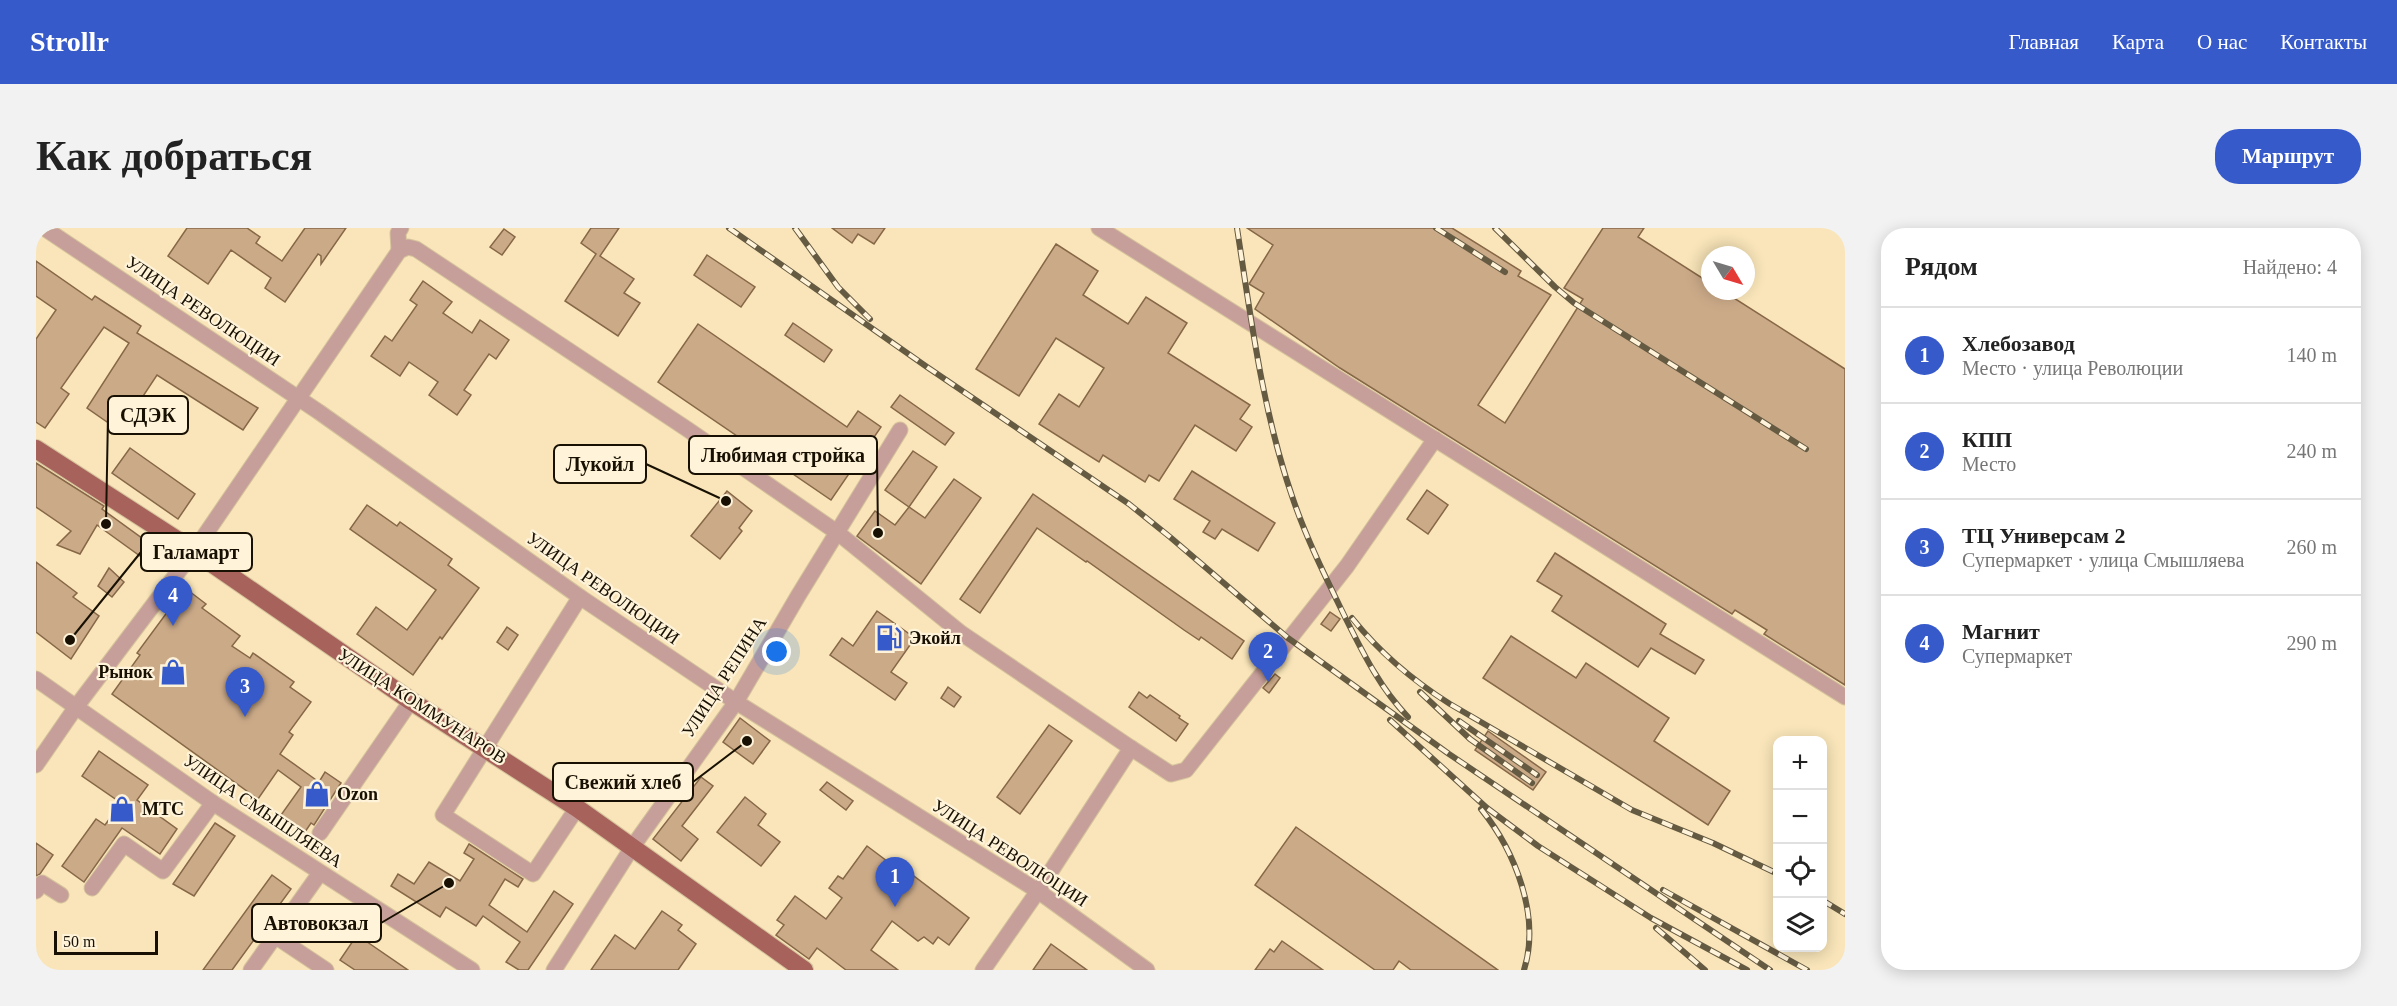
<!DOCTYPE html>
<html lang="ru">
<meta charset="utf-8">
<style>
body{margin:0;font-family:"Times New Roman",serif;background:#f2f2f2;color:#222}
.controls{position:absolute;right:18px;bottom:18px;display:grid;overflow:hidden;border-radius:12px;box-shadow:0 3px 15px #0003}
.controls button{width:54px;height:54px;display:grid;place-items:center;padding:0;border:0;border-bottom:2px solid #e0e0e0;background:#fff;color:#222;font:30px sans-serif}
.compass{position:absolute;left:1665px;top:18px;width:54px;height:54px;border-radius:50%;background:#fff;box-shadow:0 3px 15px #0003;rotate:128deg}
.scale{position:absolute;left:18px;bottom:15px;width:104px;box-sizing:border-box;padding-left:6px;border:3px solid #181103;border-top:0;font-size:16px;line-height:21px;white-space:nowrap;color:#181103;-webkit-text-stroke:4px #fff3d9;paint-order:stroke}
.you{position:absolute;left:741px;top:424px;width:21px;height:21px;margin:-15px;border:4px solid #fff;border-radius:50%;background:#1a73e8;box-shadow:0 0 0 9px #1a73e833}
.badge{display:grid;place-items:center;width:39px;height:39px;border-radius:50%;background:#375acb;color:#fff;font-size:20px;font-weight:700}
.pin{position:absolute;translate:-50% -50px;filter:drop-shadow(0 2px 3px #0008)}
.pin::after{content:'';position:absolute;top:32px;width:21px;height:18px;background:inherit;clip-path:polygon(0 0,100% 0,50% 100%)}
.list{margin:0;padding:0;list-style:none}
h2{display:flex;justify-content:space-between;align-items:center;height:78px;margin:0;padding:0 24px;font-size:26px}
h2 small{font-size:20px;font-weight:400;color:#767676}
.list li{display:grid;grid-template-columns:39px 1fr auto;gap:18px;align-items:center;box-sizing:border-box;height:96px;padding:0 24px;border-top:2px solid #e0e0e0}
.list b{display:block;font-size:22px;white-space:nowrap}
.list p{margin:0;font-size:20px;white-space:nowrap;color:#767676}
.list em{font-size:20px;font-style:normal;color:#767676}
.icon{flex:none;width:33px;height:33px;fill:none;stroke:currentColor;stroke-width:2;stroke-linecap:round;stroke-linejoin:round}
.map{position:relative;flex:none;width:1809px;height:742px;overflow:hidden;border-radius:24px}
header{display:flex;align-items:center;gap:36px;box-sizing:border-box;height:84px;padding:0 30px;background:#375acb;color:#fff}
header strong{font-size:28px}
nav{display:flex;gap:33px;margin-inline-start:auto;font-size:21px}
.intro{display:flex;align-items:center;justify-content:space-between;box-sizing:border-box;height:144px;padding:0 36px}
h1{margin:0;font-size:42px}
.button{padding:15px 27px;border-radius:24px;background:#375acb;color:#fff;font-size:21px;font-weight:700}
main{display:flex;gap:36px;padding:0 36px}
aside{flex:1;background:#fff;border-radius:24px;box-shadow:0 3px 15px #0003}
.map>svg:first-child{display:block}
</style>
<header>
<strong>Strollr</strong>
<nav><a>Главная</a><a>Карта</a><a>О нас</a><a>Контакты</a></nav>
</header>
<div class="intro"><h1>Как добраться</h1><a class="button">Маршрут</a></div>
<main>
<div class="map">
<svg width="1809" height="742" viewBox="0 0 1809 742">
<rect width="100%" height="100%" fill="#f9e5b9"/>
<g fill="#cbaa88" stroke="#866747" stroke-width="1.5">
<path d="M151,0H211L224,9L220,15L246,33L269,0H310L285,36V28L282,26L249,74L229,60L235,50L195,22L172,56L132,28Z"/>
<path d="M555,0H583L564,28L598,51L588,65L604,75L582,108L529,73L560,26L545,15Z"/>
<path d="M796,0H849L838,16L822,6L816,15Z"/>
<path d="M1211,0H1416L1485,43L1482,48L1515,67L1442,177L1469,195L1547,71L1528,60L1567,0H1608L1602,9L1674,55V63H1687L1809,141V457L1728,406L1731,402L1699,382L1696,386L1304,140L1219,81L1228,65L1213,56L1237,17Z"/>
<path d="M468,1L479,9L466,27L454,19Z"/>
<path d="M1020,16L1062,43L1047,67L1092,96L1110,69L1151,95L1132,125L1214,177L1204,191L1216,199L1200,223L1159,197L1123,253L1113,247L1109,254L1067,227L1063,234L1003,196L1023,166L1043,179L1068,140L1020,110L983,168L940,141Z"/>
<path d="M671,27L719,59L705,79L658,47Z"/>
<path d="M0,33L56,72L59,68L105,98L101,105L222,180L207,202L121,147L84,203L51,180L93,115L68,99L25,160L33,166L9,200L0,194V111L20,82L0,68Z"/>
<path d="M387,53L416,74L407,85L436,105L444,92L473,112L460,131L453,126L428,162L435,167L421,187L393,167L402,154L373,134L364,148L335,128L349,108L356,113L381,77L374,72Z"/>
<path d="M757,95L796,122L788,134L749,107Z"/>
<path d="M662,96L811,199L822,183L845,199L795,272L622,154Z"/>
<path d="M864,167L918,205L909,217L855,179Z"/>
<path d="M94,220L159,266L142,291L76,245Z"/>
<path d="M877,223L901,239L873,279L849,262Z"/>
<path d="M0,235L68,278L66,281L114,316L104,328L61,297L44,326L21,317L35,303L0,279Z"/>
<path d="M1156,243L1239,295L1222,323L1186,301L1179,311L1167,304L1174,293L1138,271Z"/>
<path d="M918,251L945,270L885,356L821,308L839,283L859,297L873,279L889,290Z"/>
<path d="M1391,262L1412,277L1392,306L1371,291Z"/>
<path d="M691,263L716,283L703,300L706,303L684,331L655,308Z"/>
<path d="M997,266L1208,413L1196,431L1165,409L1163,412L1148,402L1051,333L1050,334L1001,300L944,385L924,371Z"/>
<path d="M331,277L361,298L364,294L416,331L412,337L443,360L406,411L404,409L377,447L321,406L340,379L371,402L400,362L314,301Z"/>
<path d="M1519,325L1630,396L1624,406L1668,432L1659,446L1615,420L1602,439L1516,383L1526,368L1501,353Z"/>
<path d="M0,334L41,365L37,369L63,388L35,431L0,404Z"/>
<path d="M73,340L88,354L76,369L62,358Z"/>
<path d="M149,360L170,376L166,380L204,408L196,418L214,430L217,425L258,454L254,459L275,474L253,504L257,507L244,526L283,554L289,544L305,555L278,597L275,595L269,604L245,587L265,559L242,542L222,571L76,466L104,427L101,425Z"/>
<path d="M841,383L879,410L855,444L871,455L859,472L794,427L806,410L817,418Z"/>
<path d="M1294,384L1304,391L1295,403L1285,396Z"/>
<path d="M471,399L482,407L472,422L461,414Z"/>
<path d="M1475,408L1540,450L1550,435L1633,490L1618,513L1694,563L1672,597L1447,450Z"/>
<path d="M1239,446L1244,450L1233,465L1227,460Z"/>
<path d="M912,459L925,469L918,479L905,470Z"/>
<path d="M1103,464L1111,470L1114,467L1144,488L1143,490L1152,496L1140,513L1093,479Z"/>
<path d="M704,490L734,513L717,536L687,514Z"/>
<path d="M1013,497L1036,513L984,586L961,569Z"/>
<path d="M1452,503L1510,544L1497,562L1439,522Z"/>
<path d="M63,523L112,557L101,572L141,601L124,626L86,600L48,654L26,638L60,591L69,597L85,575L46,548Z"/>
<path d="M665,549L677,558L646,598L662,611L645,633L617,611Z"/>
<path d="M791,554L817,573L810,582L784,562Z"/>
<path d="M709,569L730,586L722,597L744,614L725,638L681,604Z"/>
<path d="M179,595L199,608L158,668L137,656Z"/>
<path d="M1260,599L1462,742H1375L1363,733L1357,742H1339L1219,657Z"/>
<path d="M0,615L17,627L4,646L0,648Z"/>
<path d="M433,616L487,651L482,659L469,651L453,677L491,704L518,663L537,676L492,742H483L470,734L484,714L447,688L440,698L410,679L404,689L355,658L362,646L378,656L393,634L424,653L438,631L428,625Z"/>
<path d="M831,618L863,642L866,639L933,690L913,717L902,709L897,716L888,709L882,713L856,693L835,722L862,742H810L781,720L773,731L740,707L748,697L741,692L759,668L790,691L806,670L793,660L802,648L807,651Z"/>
<path d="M236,647L255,661L196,742H167Z"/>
<path d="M626,683L646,697L642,702L660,716L642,742H555L579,707L599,721Z"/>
<path d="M321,707L372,742H319L304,732Z"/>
<path d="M1246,713L1287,742H1219L1234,721L1238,724Z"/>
<path d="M1015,716L1051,742H997Z"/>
</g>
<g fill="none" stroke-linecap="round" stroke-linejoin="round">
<g stroke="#d5c39c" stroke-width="17">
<g id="minor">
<path d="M8,0L283,184L544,369L700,474L1002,663L1111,742"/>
<path d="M1063,0L1809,469"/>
<path d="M363,23L362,5L365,0"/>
<path d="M0,451L177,575L436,742"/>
<path d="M1095,520L1135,546L1150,542L1311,338L1399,211"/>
<path d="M0,537L40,479L158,323L363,23L372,19L380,21L651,201L802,305L925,405L1095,520L1002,663L947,742"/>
<path d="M541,580L497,646L407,587L544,369"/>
<path d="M284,605L375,473"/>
<path d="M56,660L88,616L127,643L177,575"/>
<path d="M0,663L6,655L25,667"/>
<path d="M239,708L290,742"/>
<path d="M215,742L284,645"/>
<path d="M518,742L597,618L700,474L762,368L864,202"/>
</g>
</g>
<g stroke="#d5c39c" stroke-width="20">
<path id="major" d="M0,221L158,323L375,473L541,580L768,742"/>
</g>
<use href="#minor" stroke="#c79f9a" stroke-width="15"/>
<use href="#major" stroke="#a7625b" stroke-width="18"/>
<g stroke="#655a42" stroke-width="6">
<g id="rail">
<path d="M693,0L891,139L1093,276L1134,309L1252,410L1413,526L1734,742"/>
<path d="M759,0L802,59L834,91"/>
<path d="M1201,0C1215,90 1226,181 1256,268C1270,310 1290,350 1309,389C1327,425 1344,460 1372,489"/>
<path d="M1400,0L1469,44"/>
<path d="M1459,0L1519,59L1538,75L1770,221"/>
<path d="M1316,390C1344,425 1376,452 1414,476L1596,582L1677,615L1742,646"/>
<path d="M1384,464L1434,511L1496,555"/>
<path d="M1354,492L1451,580L1502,618L1615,690L1711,742"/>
<path d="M1423,493L1501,547"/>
<path d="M1445,581C1479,623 1505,688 1488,742"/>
<path d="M1627,662L1771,742"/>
<path d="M1786,672L1809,686"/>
<path d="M1620,700L1669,742"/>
</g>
</g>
<use href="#rail" stroke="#fff3d9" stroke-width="4" stroke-dasharray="11" stroke-linecap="butt"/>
</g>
<defs>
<g id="fuel-bare" transform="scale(2.07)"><path d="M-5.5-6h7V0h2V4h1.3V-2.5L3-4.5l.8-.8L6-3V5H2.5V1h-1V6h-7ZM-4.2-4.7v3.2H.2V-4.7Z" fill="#375acb" stroke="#fff3d9" stroke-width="2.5" paint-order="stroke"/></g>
<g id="shop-bare" transform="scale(2.07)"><path d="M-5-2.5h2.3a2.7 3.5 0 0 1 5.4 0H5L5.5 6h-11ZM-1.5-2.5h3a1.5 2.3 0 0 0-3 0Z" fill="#375acb" stroke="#fff3d9" stroke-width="2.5" paint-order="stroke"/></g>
</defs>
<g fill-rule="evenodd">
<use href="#fuel-bare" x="853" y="410"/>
<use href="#shop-bare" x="137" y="444"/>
<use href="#shop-bare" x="281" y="566"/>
<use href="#shop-bare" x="86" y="581"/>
</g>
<g text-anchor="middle" stroke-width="4.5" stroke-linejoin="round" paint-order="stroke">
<g font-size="18" fill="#181103" stroke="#fff3d9">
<text transform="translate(167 83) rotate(34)" y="6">УЛИЦА РЕВОЛЮЦИИ</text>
<text transform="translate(567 360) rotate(35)" y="6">УЛИЦА РЕВОЛЮЦИИ</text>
<text transform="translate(688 449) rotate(-57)" y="6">УЛИЦА РЕПИНА</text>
<text transform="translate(386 478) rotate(33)" y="6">УЛИЦА КОММУНАРОВ</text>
<text transform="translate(227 583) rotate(34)" y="6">УЛИЦА СМЫШЛЯЕВА</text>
<text transform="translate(974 625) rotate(33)" y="6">УЛИЦА РЕВОЛЮЦИИ</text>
</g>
<g font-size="18" font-weight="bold" fill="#181103" stroke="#fff3d9" text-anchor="start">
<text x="873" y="416">Экойл</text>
<text x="117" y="450" text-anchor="end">Рынок</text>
<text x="301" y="572">Ozon</text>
<text x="106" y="587">МТС</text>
</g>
</g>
<path fill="none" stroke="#181103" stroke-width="2" d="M70 296L72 187M842 305L841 227M690 273L610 236M34 412L105 324M711 513L657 554M413 655L345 695"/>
<g fill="#181103" stroke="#fff3d9" stroke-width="2">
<circle cx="70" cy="296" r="6"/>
<circle cx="842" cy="305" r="6"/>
<circle cx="690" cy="273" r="6"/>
<circle cx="34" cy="412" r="6"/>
<circle cx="711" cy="513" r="6"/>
<circle cx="413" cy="655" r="6"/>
</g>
<g fill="#fff3d9" stroke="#181103" stroke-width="2">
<rect x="72" y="168" width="80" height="38" rx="6"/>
<rect x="653" y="208" width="188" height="38" rx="6"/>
<rect x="518" y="217" width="92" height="38" rx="6"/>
<rect x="105" y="305" width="111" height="38" rx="6"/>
<rect x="517" y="535" width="140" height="38" rx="6"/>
<rect x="216" y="676" width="129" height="38" rx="6"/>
</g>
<g font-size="20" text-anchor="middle" font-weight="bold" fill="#181103">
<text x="112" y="194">СДЭК</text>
<text x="747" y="234">Любимая стройка</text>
<text x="564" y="243">Лукойл</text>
<text x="160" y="331">Галамарт</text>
<text x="587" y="561">Свежий хлеб</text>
<text x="280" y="702">Автовокзал</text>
</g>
</svg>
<div class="controls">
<button>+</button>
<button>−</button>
<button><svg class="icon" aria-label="locate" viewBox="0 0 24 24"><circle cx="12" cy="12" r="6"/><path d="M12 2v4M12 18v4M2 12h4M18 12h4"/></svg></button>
<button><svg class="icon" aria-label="layers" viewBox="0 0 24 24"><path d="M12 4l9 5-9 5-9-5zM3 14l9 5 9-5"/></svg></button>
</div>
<svg class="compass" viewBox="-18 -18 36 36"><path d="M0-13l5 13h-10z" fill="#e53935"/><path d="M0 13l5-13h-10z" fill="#767676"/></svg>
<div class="scale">50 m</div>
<div class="you"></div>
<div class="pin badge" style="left:859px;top:679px">1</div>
<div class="pin badge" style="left:1232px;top:454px">2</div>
<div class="pin badge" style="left:209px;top:489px">3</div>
<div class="pin badge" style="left:137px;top:398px">4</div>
</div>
<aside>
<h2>Рядом<small>Найдено: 4</small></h2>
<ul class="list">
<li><span class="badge">1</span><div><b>Хлебозавод</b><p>Место · улица Революции</p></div><em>140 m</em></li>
<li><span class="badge">2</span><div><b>КПП</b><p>Место</p></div><em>240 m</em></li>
<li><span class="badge">3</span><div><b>ТЦ Универсам 2</b><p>Супермаркет · улица Смышляева</p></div><em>260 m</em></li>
<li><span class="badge">4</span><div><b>Магнит</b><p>Супермаркет</p></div><em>290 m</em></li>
</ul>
</aside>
</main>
